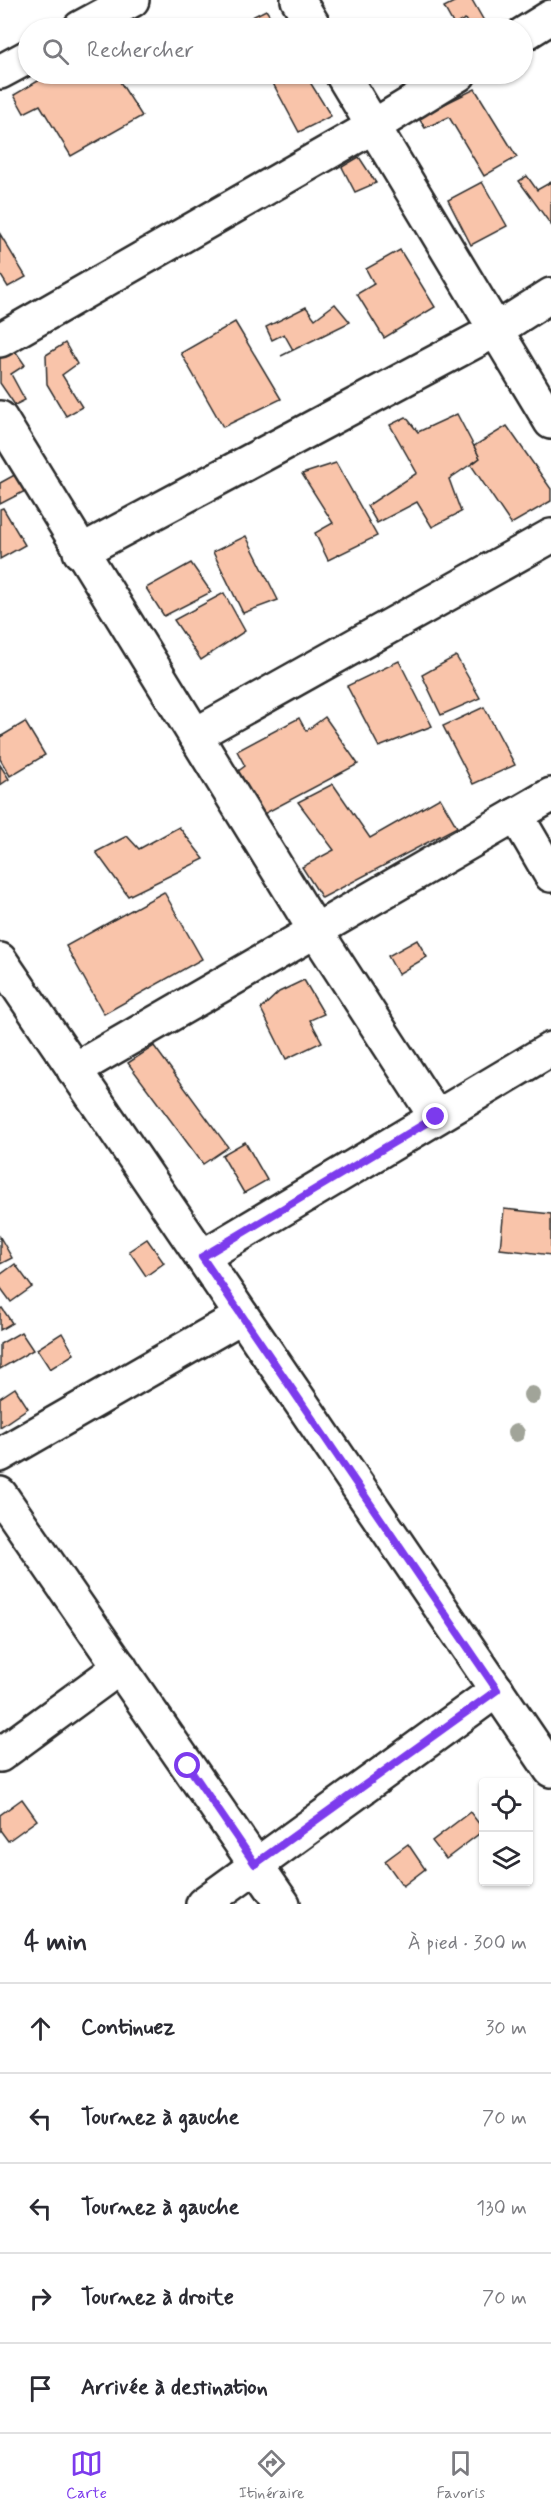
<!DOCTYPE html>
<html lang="fr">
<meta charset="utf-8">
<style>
body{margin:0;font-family:Mynerve,sans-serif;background:#f2f2f3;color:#2b2b33}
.controls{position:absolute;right:18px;bottom:18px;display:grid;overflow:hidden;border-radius:6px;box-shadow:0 2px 4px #0004}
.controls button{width:54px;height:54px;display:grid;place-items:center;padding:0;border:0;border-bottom:2px solid #e1e1e2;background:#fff;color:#2b2b33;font:30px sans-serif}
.stop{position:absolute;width:18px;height:18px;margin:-14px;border:4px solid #7c3aed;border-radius:50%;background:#fff}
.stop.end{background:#7c3aed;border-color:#fff;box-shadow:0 2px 6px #0008}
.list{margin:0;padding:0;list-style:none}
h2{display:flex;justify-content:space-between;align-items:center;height:78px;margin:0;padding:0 24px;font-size:26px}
h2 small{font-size:20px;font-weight:400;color:#7c7c81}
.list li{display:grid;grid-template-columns:39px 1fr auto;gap:18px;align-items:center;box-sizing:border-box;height:90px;padding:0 24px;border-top:2px solid #e1e1e2}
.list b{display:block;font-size:22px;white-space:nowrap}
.list em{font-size:20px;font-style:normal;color:#7c7c81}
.icon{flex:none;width:33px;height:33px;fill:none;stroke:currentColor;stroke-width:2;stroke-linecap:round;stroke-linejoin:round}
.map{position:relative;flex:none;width:551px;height:1904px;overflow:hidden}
.search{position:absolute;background:#fff;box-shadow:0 2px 4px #0004;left:18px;right:18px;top:18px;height:66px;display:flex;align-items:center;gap:15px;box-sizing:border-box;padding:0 21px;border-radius:33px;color:#7c7c81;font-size:22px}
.sheet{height:528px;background:#fff}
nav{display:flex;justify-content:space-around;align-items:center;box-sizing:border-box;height:84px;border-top:2px solid #e1e1e2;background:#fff;font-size:16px;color:#7c7c81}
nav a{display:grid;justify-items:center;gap:3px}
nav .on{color:#7c3aed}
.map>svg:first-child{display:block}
</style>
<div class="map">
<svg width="551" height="1904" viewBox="0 0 551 1904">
<rect width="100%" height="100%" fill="#fff"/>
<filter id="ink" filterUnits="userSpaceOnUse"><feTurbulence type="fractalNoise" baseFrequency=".0167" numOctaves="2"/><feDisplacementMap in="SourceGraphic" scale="12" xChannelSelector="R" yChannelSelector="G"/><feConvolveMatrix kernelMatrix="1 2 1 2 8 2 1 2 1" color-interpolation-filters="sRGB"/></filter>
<g filter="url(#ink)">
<g fill="#f9c4aa" stroke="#2b2b2b" stroke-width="1.5">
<path d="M458,0H472L488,28H470L465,19L454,25L444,7Z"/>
<path d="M266,10L278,28H259L252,17Z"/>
<path d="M50,74H115L142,116L71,156L40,105L24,113L14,95Z"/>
<path d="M268,74H305L331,116L299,132Z"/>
<path d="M475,89L517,157L484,176L449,117L425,128L418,117Z"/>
<path d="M359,157L376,183L355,192L342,167Z"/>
<path d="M527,176L537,190L551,182V225L519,181Z"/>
<path d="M482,182L507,226L471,245L448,200Z"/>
<path d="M0,234L26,277L8,287L0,274Z"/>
<path d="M400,250L435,307L384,338L357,294L374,284L366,269Z"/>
<path d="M335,304L350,322L281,356L293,350L284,334L272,340L266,327L306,307L315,319Z"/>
<path d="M235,322L281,399L223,427L181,353Z"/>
<path d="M65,343L77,364L62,375L82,407L66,416L47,384L46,355Z"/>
<path d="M6,346L16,352L25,365L11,374L25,400L15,405L0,383V351Z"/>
<path d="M457,414L480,458L449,479L461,512L432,527L417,502L377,523L367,506L417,473L390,425L406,417L418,432Z"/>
<path d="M507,426L551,489V501L511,524L471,465L480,458L474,446Z"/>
<path d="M336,463L377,536L328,560L315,533L333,523L302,474Z"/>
<path d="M20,472L31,488L0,504V483Z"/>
<path d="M3,508L25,545L0,559V509Z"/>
<path d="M246,536L278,600L243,613L213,552Z"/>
<path d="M191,563L211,592L164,616L146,588Z"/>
<path d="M224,593L245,631L201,660L174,620Z"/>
<path d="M456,656L480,698L441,715L422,675Z"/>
<path d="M399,661L432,726L379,747L347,686Z"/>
<path d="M484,707L515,765L473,784L443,726Z"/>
<path d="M325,717L358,764L260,816L237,772L245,766L237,751L299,718L306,731Z"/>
<path d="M25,722L45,755L10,776L0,759V737Z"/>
<path d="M0,765L9,779L0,785Z"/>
<path d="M333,784L370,838L440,798L457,827L322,898L302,867L334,850L298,802Z"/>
<path d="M179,827L204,859L128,896L96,852L127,836L139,849Z"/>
<path d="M164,892L202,959L104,1014L66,946Z"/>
<path d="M417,940L427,957L398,974L388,956Z"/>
<path d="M304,980L324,1014L310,1020L322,1042L286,1059L261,1009L279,992Z"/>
<path d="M154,1046L228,1147L203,1164L128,1063Z"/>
<path d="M245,1142L267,1180L244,1193L222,1155Z"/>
<path d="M504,1209L551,1214V1255L500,1249Z"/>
<path d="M0,1237L12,1258L0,1264Z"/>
<path d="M147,1239L164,1263L146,1276L129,1251Z"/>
<path d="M15,1264L32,1287L11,1302L0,1287V1275Z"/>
<path d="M2,1308L12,1323L0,1330V1309Z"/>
<path d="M21,1332L33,1350L0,1369V1344Z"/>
<path d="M62,1333L74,1354L50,1369L37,1349Z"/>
<path d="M15,1388L28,1408L0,1427V1398Z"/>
<path d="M22,1799L37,1820L8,1841L0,1830V1815Z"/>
<path d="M470,1812L484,1830L446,1859L432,1841Z"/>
<path d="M408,1844L425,1869L403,1886L385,1861Z"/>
</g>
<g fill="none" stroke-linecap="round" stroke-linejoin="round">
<g stroke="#2b2b2b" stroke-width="38">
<g id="minor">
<path d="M298,0L315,28"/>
<path d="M80,28L132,0"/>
<path d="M522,35L551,17"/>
<path d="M0,72L28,57"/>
<path d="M342,74L551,422"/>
<path d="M0,340L374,126L459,74"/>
<path d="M0,418L315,930L436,1117"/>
<path d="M80,552L496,330L551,295"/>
<path d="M195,735L551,536"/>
<path d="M516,815L551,875"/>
<path d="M74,1070L551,795"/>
<path d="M202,1257L551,1049"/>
<path d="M0,1455L242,1316"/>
<path d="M0,1494L283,1904"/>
<path d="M0,1755L120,1667"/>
<path d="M203,1904L497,1690"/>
</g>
</g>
<g stroke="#2b2b2b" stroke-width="38">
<path id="major" d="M0,960L551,1770"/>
</g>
<use href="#minor" stroke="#fff" stroke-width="33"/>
<use href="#major" stroke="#fff" stroke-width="33"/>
</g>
<g fill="#a1a499">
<circle cx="532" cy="1395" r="9"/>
<circle cx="516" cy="1433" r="9"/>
</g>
</g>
<g fill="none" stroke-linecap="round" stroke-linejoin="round" filter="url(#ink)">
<path stroke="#7c3aed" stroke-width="8" d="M188,1766L255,1864L497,1690L202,1257L436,1117"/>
</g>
</svg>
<div class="controls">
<button><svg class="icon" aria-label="locate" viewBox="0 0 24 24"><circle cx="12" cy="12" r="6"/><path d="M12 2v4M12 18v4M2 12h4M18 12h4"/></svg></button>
<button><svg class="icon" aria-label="layers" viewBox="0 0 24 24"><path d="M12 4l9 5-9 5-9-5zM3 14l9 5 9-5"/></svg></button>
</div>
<div class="stop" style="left:188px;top:1766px"></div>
<div class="stop end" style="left:436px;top:1117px"></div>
<div class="search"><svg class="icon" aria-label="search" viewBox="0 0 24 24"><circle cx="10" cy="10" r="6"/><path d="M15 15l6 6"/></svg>Rechercher</div>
</div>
<section class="sheet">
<h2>4 min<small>À pied · 300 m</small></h2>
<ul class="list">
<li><svg class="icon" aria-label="ahead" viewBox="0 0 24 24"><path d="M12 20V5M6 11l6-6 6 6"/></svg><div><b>Continuez</b></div><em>30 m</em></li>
<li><svg class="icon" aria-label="left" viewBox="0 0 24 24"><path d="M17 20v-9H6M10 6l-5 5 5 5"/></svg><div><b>Tournez à gauche</b></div><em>70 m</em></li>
<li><svg class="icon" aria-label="left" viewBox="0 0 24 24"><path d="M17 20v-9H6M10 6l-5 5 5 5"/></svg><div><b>Tournez à gauche</b></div><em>130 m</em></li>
<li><svg class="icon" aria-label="right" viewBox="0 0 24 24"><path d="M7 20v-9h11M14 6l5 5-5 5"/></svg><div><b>Tournez à droite</b></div><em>70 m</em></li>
<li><svg class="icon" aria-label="arrive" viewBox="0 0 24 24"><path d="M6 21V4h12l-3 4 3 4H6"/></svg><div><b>Arrivée à destination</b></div></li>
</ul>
</section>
<nav>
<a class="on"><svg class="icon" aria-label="map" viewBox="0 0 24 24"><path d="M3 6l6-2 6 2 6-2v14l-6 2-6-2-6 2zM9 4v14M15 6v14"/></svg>Carte</a>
<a><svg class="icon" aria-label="directions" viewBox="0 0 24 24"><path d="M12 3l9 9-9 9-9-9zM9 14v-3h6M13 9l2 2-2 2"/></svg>Itinéraire</a>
<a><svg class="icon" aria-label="saved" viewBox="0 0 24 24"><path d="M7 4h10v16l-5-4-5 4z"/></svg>Favoris</a>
</nav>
